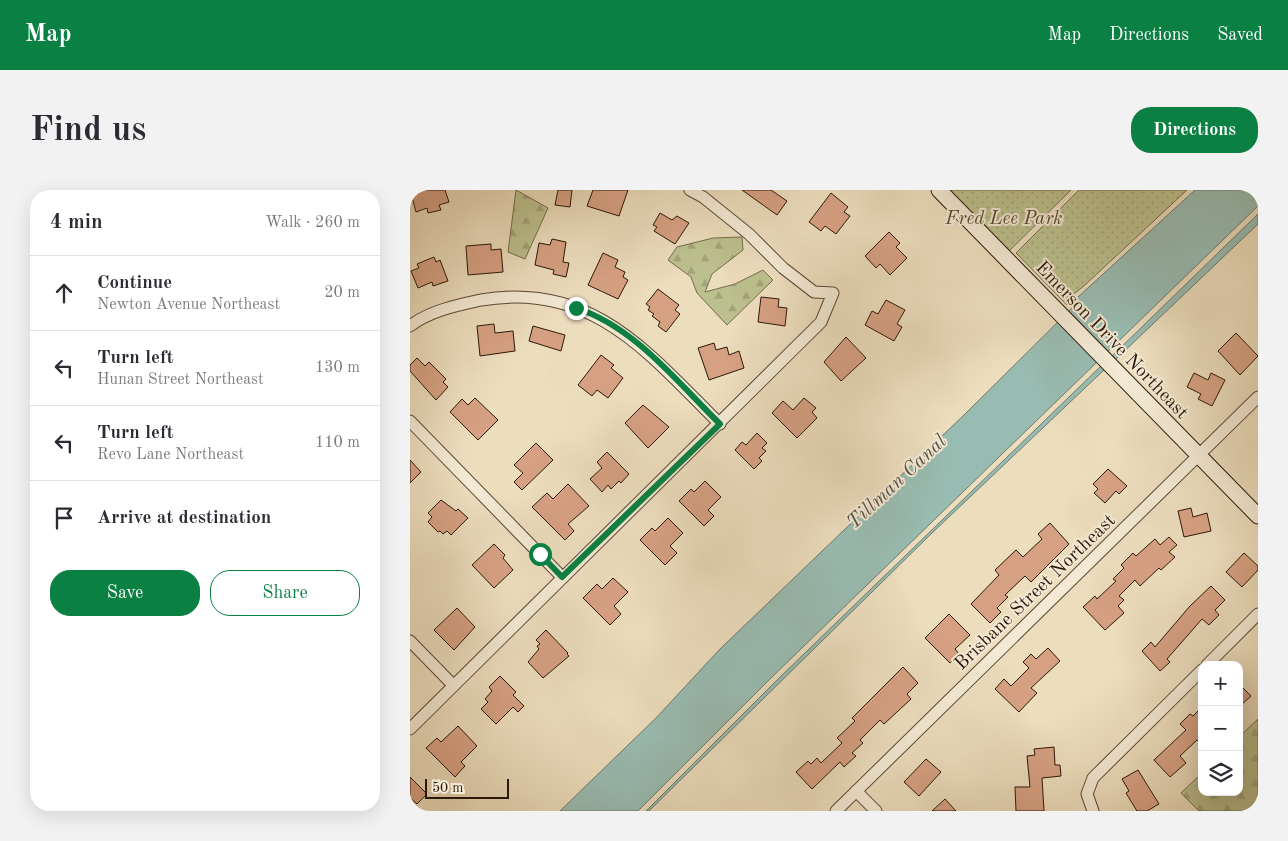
<!DOCTYPE html>
<meta charset="utf-8">
<style>
body{margin:0;font-family:"Old Standard TT",serif;background:#f2f2f3;color:#2b2b33}
.controls{position:absolute;right:15px;bottom:15px;display:grid;overflow:hidden;border-radius:10px;box-shadow:0 5px 20px #0002}
.controls button{width:45px;height:45px;display:grid;place-items:center;padding:0;border:0;border-bottom:1px solid #e1e1e2;background:#fff;color:#2b2b33;font:25px sans-serif}
.scale{position:absolute;left:15px;bottom:12px;width:84px;box-sizing:border-box;padding-left:5px;border:2px solid #2b1808;border-top:0;font-size:14px;line-height:18px;white-space:nowrap;color:#2b1808;-webkit-text-stroke:4px #f3e9d4;paint-order:stroke}
.stop{position:absolute;width:15px;height:15px;margin:-11px;border:4px solid #0b8043;border-radius:50%;background:#fff}
.stop.end{background:#0b8043;border-color:#fff;box-shadow:0 1px 5px #0008}
.list{margin:0;padding:0;list-style:none}
h2{display:flex;justify-content:space-between;align-items:center;height:65px;margin:0;padding:0 20px;font-size:21px}
h2 small{font-size:16px;font-weight:400;color:#7c7c81}
.list li{display:grid;grid-template-columns:32px 1fr auto;gap:15px;align-items:center;box-sizing:border-box;height:75px;padding:0 20px;border-top:1px solid #e1e1e2}
.list b{display:block;font-size:19px;white-space:nowrap}
.list p{margin:0;font-size:16px;white-space:nowrap;color:#7c7c81}
.list em{font-size:16px;font-style:normal;color:#7c7c81}
.actions{display:flex;gap:10px;padding:15px 20px}
.actions a{flex:1;padding:11px 0;border:1px solid #0b8043;border-radius:20px;text-align:center;font-size:18px;color:#0b8043}
.actions .main{background:#0b8043;color:#fff}
.icon{flex:none;width:28px;height:28px;fill:none;stroke:currentColor;stroke-width:2;stroke-linecap:round;stroke-linejoin:round}
.map{position:relative;flex:none;width:848px;height:621px;overflow:hidden;border-radius:20px}
header{display:flex;align-items:center;gap:30px;box-sizing:border-box;height:70px;padding:0 25px;background:#0b8043;color:#fff}
header strong{font-size:24px}
nav{display:flex;gap:28px;margin-inline-start:auto;font-size:18px}
.intro{display:flex;align-items:center;justify-content:space-between;box-sizing:border-box;height:120px;padding:0 30px}
h1{margin:0;font-size:35px}
.button{padding:12px 22px;border-radius:20px;background:#0b8043;color:#fff;font-size:18px;font-weight:700}
main{display:flex;gap:30px;padding:0 30px}
aside{flex:1;background:#fff;border-radius:20px;box-shadow:0 5px 20px #0002}
.map>svg:first-child{display:block}
</style>
<header>
<strong>Map</strong>
<nav><a>Map</a><a>Directions</a><a>Saved</a></nav>
</header>
<div class="intro"><h1>Find us</h1><a class="button">Directions</a></div>
<main>
<aside>
<h2>4 min<small>Walk · 260 m</small></h2>
<ul class="list">
<li><svg class="icon" aria-label="ahead" viewBox="0 0 24 24"><path d="M12 20V5M6 11l6-6 6 6"/></svg><div><b>Continue</b><p>Newton Avenue Northeast</p></div><em>20 m</em></li>
<li><svg class="icon" aria-label="left" viewBox="0 0 24 24"><path d="M17 20v-9H6M10 6l-5 5 5 5"/></svg><div><b>Turn left</b><p>Hunan Street Northeast</p></div><em>130 m</em></li>
<li><svg class="icon" aria-label="left" viewBox="0 0 24 24"><path d="M17 20v-9H6M10 6l-5 5 5 5"/></svg><div><b>Turn left</b><p>Revo Lane Northeast</p></div><em>110 m</em></li>
<li><svg class="icon" aria-label="arrive" viewBox="0 0 24 24"><path d="M6 21V4h12l-3 4 3 4H6"/></svg><div><b>Arrive at destination</b></div></li>
</ul>
<div class="actions"><a class="main">Save</a><a>Share</a></div>
</aside>
<div class="map">
<svg width="848" height="621" viewBox="0 0 848 621">
<defs>
<pattern id="green-dots" width="8" height="8" patternUnits="userSpaceOnUse" patternTransform="scale(1.25)"><rect width="8" height="8" fill="#bcc08e"/><path d="M2 2h.1M6 6h.1" fill="none" stroke="#a2a479" stroke-width="1.8" stroke-linecap="round"/></pattern>
<pattern id="forest-firs" width="22" height="20" patternUnits="userSpaceOnUse" patternTransform="scale(1.25)"><rect width="22" height="20" fill="#bcc08e"/><path d="M5 1l3.5 6h-7zM16 11l3.5 6h-7z" fill="#a2a479"/></pattern>
</defs>
<rect width="100%" height="100%" fill="#ecddbd"/>
<filter id="stains"><feTurbulence type="fractalNoise" baseFrequency=".004" numOctaves="4"/><feColorMatrix values="0 0 0 0 .2 0 0 0 0 .09 0 0 0 0 .02 0 0 0 .5 -.17"/></filter>
<radialGradient id="worn" r=".72"><stop offset=".6" stop-color="#630" stop-opacity="0"/><stop offset="1" stop-color="#630" stop-opacity=".3"/></radialGradient>
<g fill="url(#green-dots)" stroke="#746c4b">
<path d="M529,0H661L594,66Z"/>
<path d="M669,0H777L675,95L664,104L657,115L606,63Z"/>
</g>
<g fill="url(#forest-firs)" stroke="#746c4b">
<path d="M106,0L138,18L115,69L98,62Z"/>
<path d="M332,47L333,60L302,84L295,102L325,94L353,80L363,90L317,135L287,103L281,87L258,70L267,57L303,48Z"/>
<path d="M848,529V621H789L771,603L792,583V602H829V547Z"/>
</g>
<g fill="#99bcb2" stroke="#6d7a6e">
<path d="M785,0H848V16L361,488L228,621H150L247,527L310,459L555,224L666,114L668,107Z"/>
<path d="M848,24V34L704,171L701,167Z"/>
<path d="M692,175L695,179L522,343L239,621H236L365,492Z"/>
</g>
<g fill="#d6a183" stroke="#2b1808">
<path d="M0,0H35L39,12L29,15L31,20L18,23L17,18L6,22Z"/>
<path d="M148,0H162L160,17L145,15Z"/>
<path d="M183,0H218L209,26L177,16Z"/>
<path d="M332,0H361L377,11L367,25Z"/>
<path d="M421,3L438,17L434,22L440,26L426,44L415,36L411,41L399,32Z"/>
<path d="M250,23L262,30L267,26L279,33L265,54L244,41L247,37L243,35Z"/>
<path d="M479,42L490,53L486,57L497,68L480,85L470,74L466,78L455,66Z"/>
<path d="M142,49L156,52L153,72L159,73L156,87L143,84L144,80L125,75L129,53L140,55Z"/>
<path d="M81,54V60L91,59L93,82L58,85L56,56Z"/>
<path d="M193,63L208,70L205,77L215,82L213,87L218,90L208,109L178,95Z"/>
<path d="M24,67L26,72L30,70L38,91L23,96L22,92L8,98L1,81L9,78L7,74Z"/>
<path d="M248,99L269,115L265,120L270,124L256,142L248,136L250,132L242,126L244,124L238,120L240,117L236,114Z"/>
<path d="M351,107L369,109L368,117L377,118L375,136L348,132Z"/>
<path d="M476,110L495,120L487,134L492,137L484,151L455,135L462,121L468,124Z"/>
<path d="M84,134L85,143L103,141L105,161L70,166L67,136Z"/>
<path d="M123,136L155,145L151,161L119,151Z"/>
<path d="M826,143L848,166L830,185L808,161Z"/>
<path d="M436,147L456,168L431,191L414,172Z"/>
<path d="M304,153L306,160L317,157L319,165L329,161L334,178L299,190L288,158Z"/>
<path d="M191,165L204,175L201,178L213,188L198,208L187,200L182,206L168,195Z"/>
<path d="M7,168L15,176L19,172L36,189L33,192L38,197L26,210L0,181V175Z"/>
<path d="M784,183L798,190L801,183L815,190L802,216L788,209L791,204L777,197Z"/>
<path d="M65,208L88,230L68,250L40,222L52,209L58,215Z"/>
<path d="M394,208L406,218L402,222L407,228L387,248L362,223L373,211L383,220Z"/>
<path d="M233,215L259,237L238,258L215,233Z"/>
<path d="M347,243L357,253L352,258L356,261L349,268L352,271L344,279L325,260L332,252L336,255Z"/>
<path d="M126,253L143,270L112,300L104,292L113,283L104,275Z"/>
<path d="M197,262L219,284L211,293L209,291L201,299L198,295L192,302L180,289L192,278L187,272Z"/>
<path d="M0,270L11,282L0,293Z"/>
<path d="M698,279L717,296L709,304L706,301L695,313L684,303L688,299L683,294Z"/>
<path d="M295,291L311,307L298,320L304,326L294,336L269,311L281,299L284,302Z"/>
<path d="M158,294L179,316L158,334L164,341L155,350L122,317L137,303L143,309Z"/>
<path d="M31,310L46,321L48,319L58,328L41,345L37,341L33,344L30,341L28,342L18,332L22,327L18,323Z"/>
<path d="M781,318L783,327L797,323L801,341L774,347L768,321Z"/>
<path d="M258,328L273,343L260,356L267,363L255,375L230,350L242,338L245,341Z"/>
<path d="M640,333L659,354L621,392L615,386L595,405L598,407L587,418L591,422L580,433L561,414L589,385L585,380L606,360L613,367L632,349L628,344Z"/>
<path d="M759,347L767,355L759,362L765,367L751,380L749,378L730,396L725,390L709,406L714,410L708,416L714,423L695,440L673,417L685,406L687,409L706,391L703,389L714,378L711,375L723,363L726,366L745,349L750,355Z"/>
<path d="M84,354L95,365L93,368L103,380L84,398L62,375Z"/>
<path d="M834,363L848,376V380L832,397L816,382Z"/>
<path d="M203,388L218,402L204,416L211,424L200,435L173,408L187,394L192,399Z"/>
<path d="M801,396L815,410L805,420L809,425L799,435L792,429L757,469L760,472L750,481L732,461L741,452L745,457L780,416Z"/>
<path d="M47,418L65,437L44,460L24,440Z"/>
<path d="M539,424L560,445L545,459L549,464L540,473L515,448Z"/>
<path d="M136,440L158,463L157,464L159,466L133,488L118,472L129,459L127,456L130,454L126,450Z"/>
<path d="M638,458L650,471L621,498L627,503L609,522L585,499L594,489L601,496L619,478L613,472L621,464L626,469Z"/>
<path d="M493,477L508,493L497,504L501,509L474,534L470,530L450,550L453,553L442,563L446,566L434,577L430,572L402,599L386,582L398,571L401,574L407,568L411,573L432,553L427,548L445,531L442,528Z"/>
<path d="M90,486L106,502L103,505L114,516L108,522L103,517L86,534L71,519L78,512L75,509L82,501L79,497Z"/>
<path d="M829,494L841,506L829,517Z"/>
<path d="M792,517V554L787,550L770,566L776,573L760,587L744,570L776,540L770,534L780,524L783,526Z"/>
<path d="M48,536L67,556L51,572L55,576L45,587L16,558L27,548L31,552Z"/>
<path d="M644,557L645,575H650L651,586L632,588L634,621H606L605,597H620L617,566L625,565L624,559Z"/>
<path d="M516,569L531,582L509,606L494,592Z"/>
<path d="M728,580L749,614L737,621H727L716,603L719,601L712,589Z"/>
<path d="M0,587L17,604L7,614L0,608Z"/>
<path d="M535,609L546,621H522Z"/>
</g>
<g fill="none" stroke-linecap="round" stroke-linejoin="round">
<g stroke="#5b4935" stroke-width="13">
<g id="street">
<path d="M0,136C19,121 48,115 71,110C183,91 239,164 310,234"/>
<path d="M0,231L152,387"/>
<path d="M0,451L43,495"/>
<path d="M797,475L848,424"/>
<path d="M0,539L411,132L423,103L404,102L373,78L339,44L293,7L280,0"/>
<path d="M446,601L466,621"/>
<path d="M426,621L848,207"/>
<path d="M683,621L677,604L683,588L792,480"/>
</g>
</g>
<g stroke="#2b1808" stroke-width="17">
<path id="secondary" d="M529,0L848,326"/>
</g>
<use href="#street" stroke="#f3e9d4" stroke-width="11"/>
<use href="#secondary" stroke="#f3e9d4" stroke-width="15"/>
</g>
<g fill="none" stroke-linecap="round" stroke-linejoin="round">
<path stroke="#0b8043" stroke-width="6" d="M130,364L152,387L310,234C267,192 225,137 166,118"/>
</g>
<g text-anchor="middle" stroke-width="4" stroke-linejoin="round" paint-order="stroke">
<g font-size="19" font-style="italic" fill="#564a30" stroke="#f3e9d4">
<text x="594" y="34">Fred Lee Park</text>
</g>
<g font-size="19" fill="#2b1808" stroke="#f3e9d4">
<text transform="translate(703 149) rotate(46)" y="7">Emerson Drive Northeast</text>
<text transform="translate(624 401) rotate(-44)" y="7">Brisbane Street Northeast</text>
</g>
<g font-size="20" font-style="italic" fill="#525144" stroke="#f3e9d4">
<text transform="translate(486 291) rotate(-43)" y="7">Tillman Canal</text>
</g>
</g>
<rect width="100%" height="100%" filter="url(#stains)"/>
<rect width="100%" height="100%" fill="url(#worn)"/>
</svg>
<div class="controls">
<button>+</button>
<button>−</button>
<button><svg class="icon" aria-label="layers" viewBox="0 0 24 24"><path d="M12 4l9 5-9 5-9-5zM3 14l9 5 9-5"/></svg></button>
</div>
<div class="scale">50 m</div>
<div class="stop" style="left:130px;top:364px"></div>
<div class="stop end" style="left:166px;top:118px"></div>
</div>
</main>
